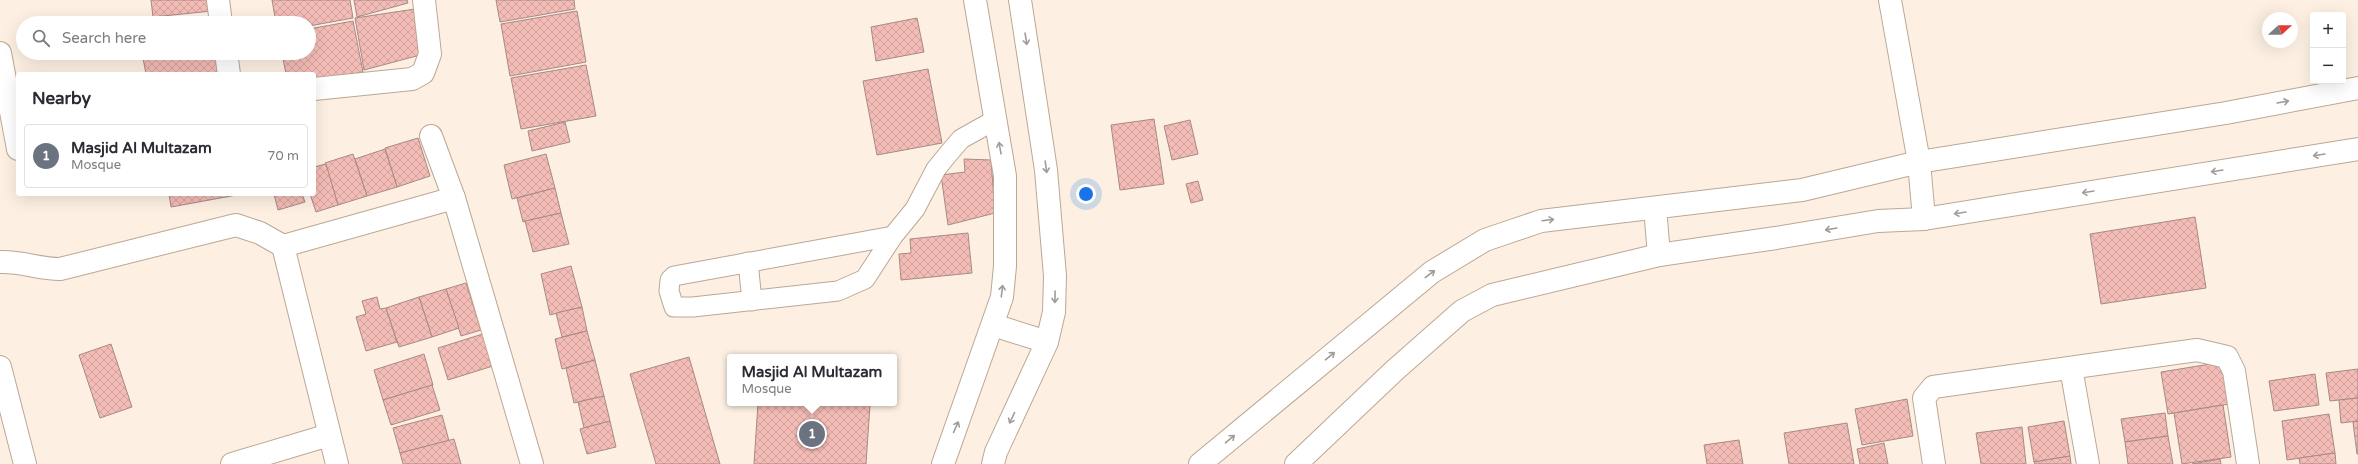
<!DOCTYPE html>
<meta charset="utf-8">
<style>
body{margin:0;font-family:"Varela Round",sans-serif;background:#f7f7f7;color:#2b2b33}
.controls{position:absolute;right:12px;top:12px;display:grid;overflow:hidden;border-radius:4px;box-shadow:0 4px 16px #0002}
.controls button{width:36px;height:36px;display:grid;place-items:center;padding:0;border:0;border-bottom:1px solid #e1e1e2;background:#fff;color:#2b2b33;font:20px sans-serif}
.compass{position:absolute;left:2262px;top:12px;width:36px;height:36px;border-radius:50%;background:#fff;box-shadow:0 4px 16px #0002;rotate:69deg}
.you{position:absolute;left:1086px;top:194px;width:14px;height:14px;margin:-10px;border:3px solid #fff;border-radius:50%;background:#1a73e8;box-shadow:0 0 0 6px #1a73e833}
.badge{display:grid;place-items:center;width:26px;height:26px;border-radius:50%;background:#9d6a20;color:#fff;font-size:13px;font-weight:700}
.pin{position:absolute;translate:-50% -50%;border:2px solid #fff;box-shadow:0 1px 4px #0006}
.popup{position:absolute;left:727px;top:354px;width:170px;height:52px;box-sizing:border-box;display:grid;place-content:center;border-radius:4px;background:#fff;filter:drop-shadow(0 1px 3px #0005);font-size:13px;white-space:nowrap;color:#7c7c81}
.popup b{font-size:15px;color:#2b2b33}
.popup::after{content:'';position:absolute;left:50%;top:100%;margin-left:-8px;border:8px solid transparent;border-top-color:#fff}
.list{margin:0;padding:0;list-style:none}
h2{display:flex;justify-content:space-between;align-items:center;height:52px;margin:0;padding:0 16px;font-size:17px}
h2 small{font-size:13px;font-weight:400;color:#7c7c81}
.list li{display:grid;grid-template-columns:26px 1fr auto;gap:12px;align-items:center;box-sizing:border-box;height:64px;margin:0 8px 8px;padding:0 8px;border:1px solid #e1e1e2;border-radius:4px}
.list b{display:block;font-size:15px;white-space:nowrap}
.list p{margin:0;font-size:13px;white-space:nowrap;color:#7c7c81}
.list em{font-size:13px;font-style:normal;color:#7c7c81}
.icon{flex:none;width:22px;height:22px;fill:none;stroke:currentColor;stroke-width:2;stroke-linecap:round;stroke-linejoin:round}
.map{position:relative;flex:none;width:2358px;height:464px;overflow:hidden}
.search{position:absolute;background:#fff;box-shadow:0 4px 16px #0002;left:16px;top:16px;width:300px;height:44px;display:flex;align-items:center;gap:10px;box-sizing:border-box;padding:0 14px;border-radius:22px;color:#7c7c81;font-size:15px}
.panel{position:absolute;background:#fff;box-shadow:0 4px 16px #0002;left:16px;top:72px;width:300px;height:124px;border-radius:4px}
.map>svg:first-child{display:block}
</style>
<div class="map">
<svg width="2358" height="464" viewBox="0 0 2358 464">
<defs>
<pattern id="building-cross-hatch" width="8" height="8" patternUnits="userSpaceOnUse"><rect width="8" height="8" fill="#f4bcb6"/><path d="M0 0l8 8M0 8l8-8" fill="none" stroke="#d2a29d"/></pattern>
</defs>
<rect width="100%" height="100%" fill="#fdf0e3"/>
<g fill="url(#building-cross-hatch)" stroke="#a78986">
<path d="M151,0H211L212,11L153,17Z"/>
<path d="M272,0H350L353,18L309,26V23H276Z"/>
<path d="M354,0H407L408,3L357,17Z"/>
<path d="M496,0H574L575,9L500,22Z"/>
<path d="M415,9L424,54L364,70L355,18Z"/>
<path d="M577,11L586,62L510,76L501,24Z"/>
<path d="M917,18L924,52L876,61L871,27Z"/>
<path d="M353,21L363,72L314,81V74H286L282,53H309V29Z"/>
<path d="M142,53H220L223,74H146Z"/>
<path d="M586,65L596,116L521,129L511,78Z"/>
<path d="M928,69L942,143L877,155L863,81Z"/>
<path d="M1154,119L1164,184L1120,190L1111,125Z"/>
<path d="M1190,120L1198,154L1172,160L1164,126Z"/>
<path d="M565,122L570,142L532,151L528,131Z"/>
<path d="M418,138L430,176L397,187L385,148Z"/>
<path d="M385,149L397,187L367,196L355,159Z"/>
<path d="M353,154L367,196L338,205L325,163Z"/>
<path d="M546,154L555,188L512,199L504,165Z"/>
<path d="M964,159L991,160L995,213L948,225L941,175L965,172Z"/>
<path d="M326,164L338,205L316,212L310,194H314V167Z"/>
<path d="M1198,181L1203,200L1191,203L1186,184Z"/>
<path d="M555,188L561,213L523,222L517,198Z"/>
<path d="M169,194H242L171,207Z"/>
<path d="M274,194H302L305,202L278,210Z"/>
<path d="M561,213L569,244L533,252L525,221Z"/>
<path d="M2195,217L2206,288L2101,304L2090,234Z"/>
<path d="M968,233L972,273L901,280L899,254L911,253L910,239Z"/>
<path d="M571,266L582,307L550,315L541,274Z"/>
<path d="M466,283L481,330L461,336L446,289Z"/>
<path d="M446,289L459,328L432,337L419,297Z"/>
<path d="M377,297L380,309L386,308L397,342L366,351L356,317L366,314L362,301Z"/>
<path d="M419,297L432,337L399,347L386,308Z"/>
<path d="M582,307L587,331L562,337L556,313Z"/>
<path d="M587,331L595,360L562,369L555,339Z"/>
<path d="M486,333L496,365L448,380L438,348Z"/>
<path d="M111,344L132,407L100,418L79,355Z"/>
<path d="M424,354L433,385L383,400L374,370Z"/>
<path d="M689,357L720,464H656L630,374Z"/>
<path d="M595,360L604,396L574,403L566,368Z"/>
<path d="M2223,362L2229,404L2168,414L2161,372Z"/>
<path d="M2358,369V398L2330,401L2326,373Z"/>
<path d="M2315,374L2319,405L2274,411L2269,381Z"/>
<path d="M432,385L440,410L391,425L383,400Z"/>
<path d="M604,396L610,421L584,428L578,402Z"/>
<path d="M2358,398V421L2341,423L2339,400Z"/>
<path d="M1907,399L1913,436L1862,445L1855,409Z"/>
<path d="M758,403L870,405L866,464H754Z"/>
<path d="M2223,405L2231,457L2182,464L2174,413Z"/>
<path d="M2165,413L2168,436L2125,442L2121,419Z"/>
<path d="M2329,414L2335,453L2287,460L2282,421Z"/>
<path d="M442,415L449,441L400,453L393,428Z"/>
<path d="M610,421L616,447L587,454L580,429Z"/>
<path d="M2064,421L2070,456L2034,462L2028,427Z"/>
<path d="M2358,421V454H2357L2353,422Z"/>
<path d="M1847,423L1854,464H1789L1784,433Z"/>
<path d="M2022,427L2026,464H1981L1976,433Z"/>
<path d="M2168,436L2173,464H2128L2125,442Z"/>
<path d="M454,439L461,464H403L400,453Z"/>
<path d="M1739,440L1743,464H1707L1704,445Z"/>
<path d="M1884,443L1888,464H1860L1857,449Z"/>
<path d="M2335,453L2336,464H2300L2299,458Z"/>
<path d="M2070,456L2071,464H2035L2034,462Z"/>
<path d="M2220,459L2221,464H2192Z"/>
</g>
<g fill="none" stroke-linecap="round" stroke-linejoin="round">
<g stroke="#bca793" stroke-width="21">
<g id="lane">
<path d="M893,236L674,276L670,280L669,291L674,307H693L838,291L865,279L893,236L915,209L936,169L949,153L961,139L995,120"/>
<path d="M748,262L752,301"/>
</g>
</g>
<g stroke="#bca793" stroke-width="24">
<g id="street">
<path d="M218,0L221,23"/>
<path d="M1890,0L1919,162L1924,219"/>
<path d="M0,53L18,149"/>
<path d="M226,53L229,74"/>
<path d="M314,89L412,79L423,73L430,54L424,0"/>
<path d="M431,136L454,198"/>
<path d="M1655,208L1659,255"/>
<path d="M283,246L337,464"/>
<path d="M0,262C22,261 38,269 60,269L236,225L260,233L283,246L454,198L532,464"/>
<path d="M993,325L1047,342"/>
<path d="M0,367L25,464"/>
<path d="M2071,368L2088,464"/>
<path d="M232,464L329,435"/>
<path d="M943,464L1002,297L1005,266V176L975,0"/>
<path d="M993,464L996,452L1047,342L1054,312L1055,276L1046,170L1020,0"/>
<path d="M1200,464L1432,272L1485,240L1541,221L1802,190L1919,162L2226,113L2358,88"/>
<path d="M1296,464L1395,370L1462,311L1492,295L1659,255L1776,238L1878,221L1924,219L2358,149"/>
<path d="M1934,464L1924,398L1933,387L2197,350L2227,357L2234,371L2248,464"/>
</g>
</g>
<use href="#lane" stroke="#fff" stroke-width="19"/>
<use href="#street" stroke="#fff" stroke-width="22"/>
</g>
<defs><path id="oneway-shaft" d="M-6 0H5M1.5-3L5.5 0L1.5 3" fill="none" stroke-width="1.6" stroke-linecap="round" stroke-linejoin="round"/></defs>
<g stroke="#a09c98">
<use href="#oneway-shaft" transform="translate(1026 39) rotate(81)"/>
<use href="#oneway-shaft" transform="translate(2283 102) rotate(-10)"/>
<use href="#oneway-shaft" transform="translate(1000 148) rotate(-100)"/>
<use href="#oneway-shaft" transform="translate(2319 155) rotate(171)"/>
<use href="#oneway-shaft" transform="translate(1046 167) rotate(82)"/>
<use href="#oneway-shaft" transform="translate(2217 171) rotate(171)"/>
<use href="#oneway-shaft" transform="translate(2088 192) rotate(171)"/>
<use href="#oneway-shaft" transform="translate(1960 213) rotate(171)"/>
<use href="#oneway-shaft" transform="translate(1548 220) rotate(-7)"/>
<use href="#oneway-shaft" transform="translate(1831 229) rotate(170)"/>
<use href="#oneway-shaft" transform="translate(1430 274) rotate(-37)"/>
<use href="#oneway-shaft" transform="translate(1002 291) rotate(-83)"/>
<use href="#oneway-shaft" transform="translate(1055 297) rotate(91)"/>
<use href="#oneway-shaft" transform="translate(1330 356) rotate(-40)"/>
<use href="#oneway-shaft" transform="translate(1012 418) rotate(115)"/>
<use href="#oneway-shaft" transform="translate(956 427) rotate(-66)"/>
<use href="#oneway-shaft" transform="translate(1230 439) rotate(-40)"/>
</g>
</svg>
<div class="controls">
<button>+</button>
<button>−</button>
</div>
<svg class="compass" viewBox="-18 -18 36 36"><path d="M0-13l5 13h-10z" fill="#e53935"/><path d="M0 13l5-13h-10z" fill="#7c7c81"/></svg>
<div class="you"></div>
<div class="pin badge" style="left:812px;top:434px;background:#6b7280">1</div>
<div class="popup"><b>Masjid Al Multazam</b>Mosque</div>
<div class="search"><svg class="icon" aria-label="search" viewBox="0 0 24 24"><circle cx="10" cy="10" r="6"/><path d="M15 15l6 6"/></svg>Search here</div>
<section class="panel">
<h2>Nearby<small></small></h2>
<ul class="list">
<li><span class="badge" style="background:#6b7280">1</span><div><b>Masjid Al Multazam</b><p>Mosque</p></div><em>70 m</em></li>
</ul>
</section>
</div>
